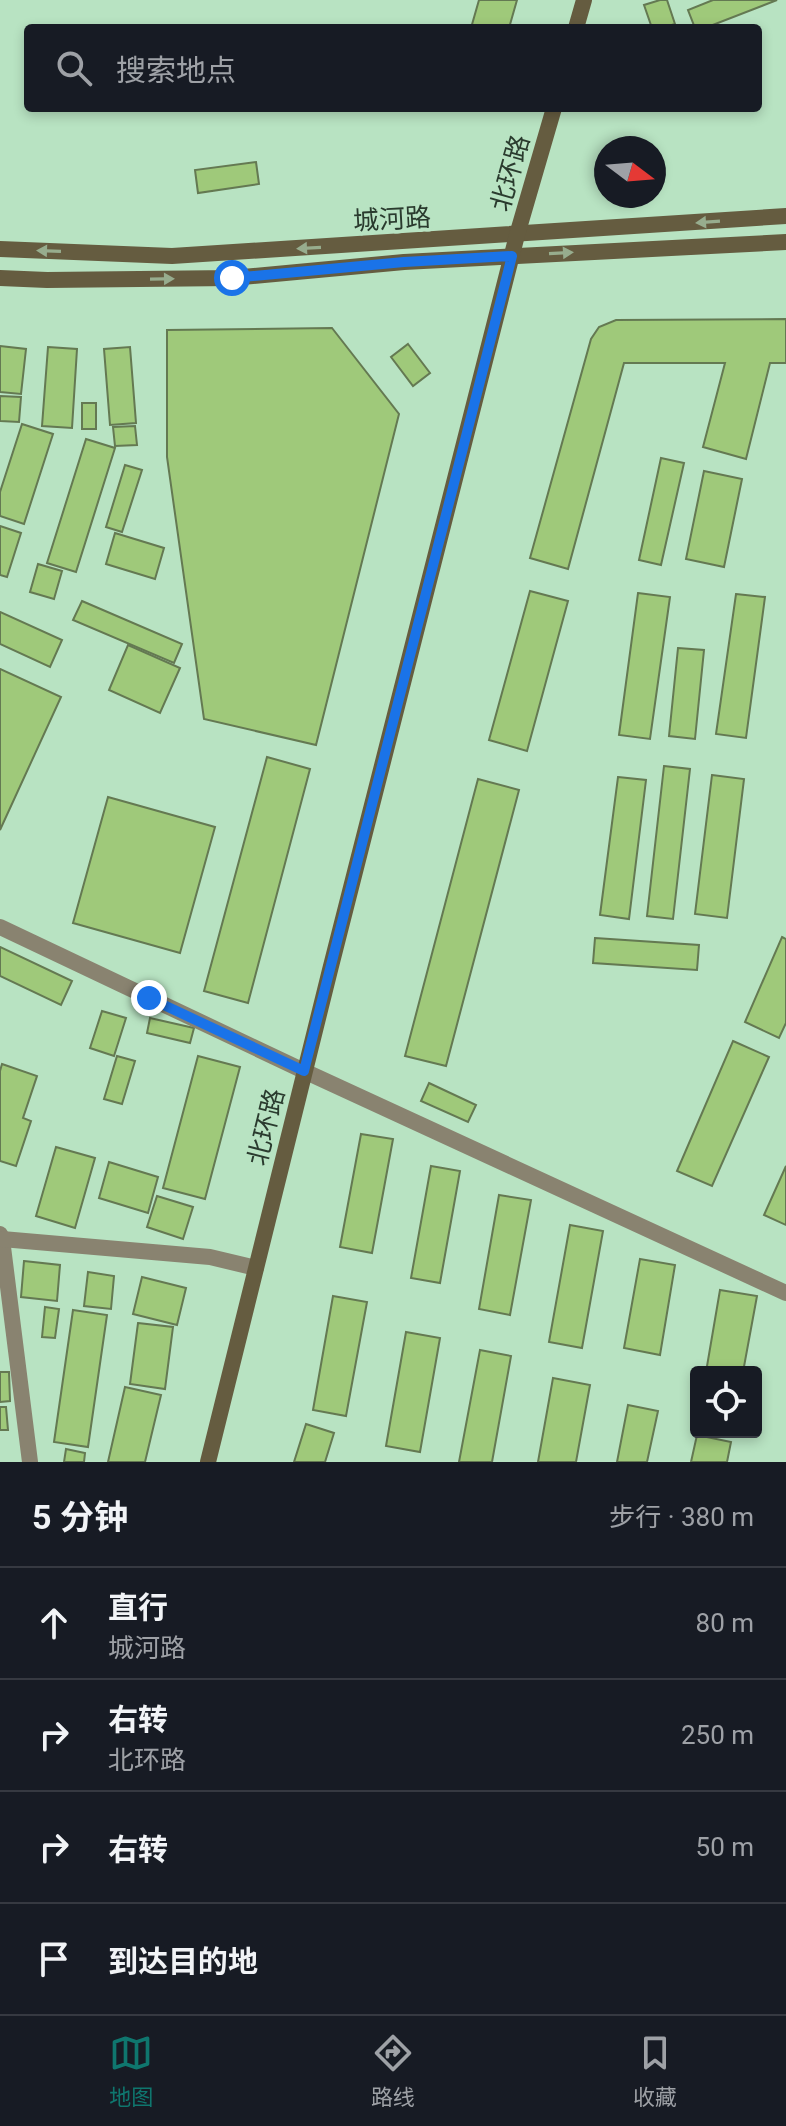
<!DOCTYPE html>
<html lang="zh">
<meta charset="utf-8">
<style>
body{margin:0;font-family:Roboto,"Noto Sans SC",sans-serif;background:#242831;color:#f1f3f6}
.controls{position:absolute;right:24px;bottom:24px;display:grid;overflow:hidden;border-radius:8px;box-shadow:0 4px 12px #0003}
.controls button{width:72px;height:72px;display:grid;place-items:center;padding:0;border:0;border-bottom:2px solid #363941;background:#171b24;color:#f1f3f6;font:40px sans-serif}
.compass{position:absolute;left:594px;top:136px;width:72px;height:72px;border-radius:50%;background:#171b24;box-shadow:0 4px 12px #0003;rotate:106deg}
.stop{position:absolute;width:24px;height:24px;margin:-18px;border:6px solid #1a73e8;border-radius:50%;background:#fff}
.stop.end{background:#1a73e8;border-color:#fff;box-shadow:0 2px 8px #0008}
.list{margin:0;padding:0;list-style:none}
h2{display:flex;justify-content:space-between;align-items:center;height:104px;margin:0;padding:0 32px;font-size:34px}
h2 small{font-size:26px;font-weight:400;color:#9ea1a6}
.list li{display:grid;grid-template-columns:52px 1fr auto;gap:24px;align-items:center;box-sizing:border-box;height:112px;padding:0 32px;border-top:2px solid #363941}
.list b{display:block;font-size:30px;white-space:nowrap}
.list p{margin:0;font-size:26px;white-space:nowrap;color:#9ea1a6}
.list em{font-size:26px;font-style:normal;color:#9ea1a6}
.icon{flex:none;width:44px;height:44px;fill:none;stroke:currentColor;stroke-width:2;stroke-linecap:round;stroke-linejoin:round}
.map{position:relative;flex:none;width:786px;height:1462px;overflow:hidden}
.search{position:absolute;background:#171b24;box-shadow:0 4px 12px #0003;left:24px;right:24px;top:24px;height:88px;display:flex;align-items:center;gap:20px;box-sizing:border-box;padding:0 28px;border-radius:8px;color:#9ea1a6;font-size:30px}
.sheet{height:552px;background:#171b24}
nav{display:flex;justify-content:space-around;align-items:center;box-sizing:border-box;height:112px;border-top:2px solid #363941;background:#171b24;font-size:22px;color:#9ea1a6}
nav a{display:grid;justify-items:center;gap:4px}
nav .on{color:#0f766e}
.map>svg:first-child{display:block}
</style>
<div class="map">
<svg width="786" height="1462" viewBox="0 0 786 1462">
<rect width="100%" height="100%" fill="#b8e3c2"/>
<g fill="#9fc97a" stroke="#647952" stroke-width="2">
<path d="M479,0H517L509,28H471Z"/>
<path d="M660,0H667L675,24L662,28H652L644,5Z"/>
<path d="M713,0H777L705,28H695L688,10Z"/>
<path d="M256,162L259,184L198,193L195,170Z"/>
<path d="M786,319V363H770L746,459L703,447L725,363H624L568,569L530,558L591,339L599,327L616,320Z"/>
<path d="M332,328L399,414L316,745L204,719L167,457V330Z"/>
<path d="M408,344L430,373L413,386L391,357Z"/>
<path d="M0,346L26,349L21,394L0,392Z"/>
<path d="M48,347L77,349L72,428L42,426Z"/>
<path d="M130,347L136,423L110,425L104,349Z"/>
<path d="M0,396L21,397L19,422L0,421Z"/>
<rect x="82" y="403" width="14" height="26"/>
<path d="M22,424L53,434L24,524L0,516V492Z"/>
<path d="M135,426L137,445L115,446L113,427Z"/>
<path d="M86,439L115,448L76,572L47,563Z"/>
<path d="M661,458L684,463L661,565L639,560Z"/>
<path d="M125,465L142,470L122,532L106,527Z"/>
<path d="M704,471L742,479L724,567L686,559Z"/>
<path d="M0,526L21,533L7,577L0,575Z"/>
<path d="M115,533L164,548L155,579L106,564Z"/>
<path d="M38,564L62,571L54,599L30,592Z"/>
<path d="M530,591L568,601L527,751L489,740Z"/>
<path d="M638,593L670,597L650,739L619,735Z"/>
<path d="M736,594L765,597L746,738L716,734Z"/>
<path d="M82,601L182,644L174,663L73,620Z"/>
<path d="M0,612L62,640L50,667L0,644Z"/>
<path d="M128,645L180,668L160,713L109,690Z"/>
<path d="M678,648L704,650L695,739L669,736Z"/>
<path d="M0,669L61,697L0,830Z"/>
<path d="M267,757L310,769L248,1003L204,991Z"/>
<path d="M664,766L690,769L673,919L647,916Z"/>
<path d="M712,775L744,779L727,918L695,914Z"/>
<path d="M618,777L646,780L629,919L600,915Z"/>
<path d="M478,779L519,790L446,1066L405,1056Z"/>
<path d="M108,797L215,827L180,953L73,923Z"/>
<path d="M782,937L786,939V1023L779,1038L745,1022Z"/>
<path d="M595,938L699,945L697,970L593,963Z"/>
<path d="M0,947L72,981L61,1005L0,976Z"/>
<path d="M102,1011L126,1018L114,1056L90,1048Z"/>
<path d="M150,1018L194,1028L190,1043L147,1033Z"/>
<path d="M733,1041L769,1057L712,1186L677,1171Z"/>
<path d="M117,1056L135,1061L122,1104L104,1099Z"/>
<path d="M198,1056L240,1067L205,1199L163,1188Z"/>
<path d="M2,1064L37,1076L23,1118L31,1121L16,1166L0,1161V1071Z"/>
<path d="M429,1083L476,1105L468,1122L421,1101Z"/>
<path d="M361,1134L393,1139L372,1253L340,1247Z"/>
<path d="M56,1147L95,1158L75,1228L36,1216Z"/>
<path d="M109,1162L158,1177L148,1213L99,1198Z"/>
<path d="M431,1166L460,1171L440,1283L411,1278Z"/>
<path d="M786,1166V1225L764,1215Z"/>
<path d="M499,1195L531,1200L510,1315L479,1309Z"/>
<path d="M157,1196L193,1207L183,1239L147,1227Z"/>
<path d="M570,1225L603,1231L582,1348L549,1342Z"/>
<path d="M640,1259L675,1265L660,1355L624,1348Z"/>
<path d="M24,1261L60,1265L57,1301L21,1297Z"/>
<path d="M88,1272L114,1276L111,1309L84,1306Z"/>
<path d="M142,1277L186,1288L177,1325L133,1314Z"/>
<path d="M720,1290L757,1296L743,1372H706Z"/>
<path d="M333,1296L367,1302L346,1416L313,1410Z"/>
<path d="M45,1307L59,1309L55,1338L42,1337Z"/>
<path d="M73,1310L107,1315L88,1447L54,1442Z"/>
<path d="M138,1323L173,1327L165,1389L130,1384Z"/>
<path d="M406,1332L440,1338L420,1452L386,1446Z"/>
<path d="M480,1350L511,1356L492,1462H459Z"/>
<path d="M0,1372H9L10,1401L0,1402Z"/>
<path d="M553,1378L590,1385L576,1462H538Z"/>
<path d="M125,1387L161,1395L145,1462H108Z"/>
<path d="M628,1405L658,1411L647,1462H617Z"/>
<path d="M0,1407H6L8,1430H0Z"/>
<path d="M306,1424L334,1433L325,1462H294Z"/>
<path d="M697,1435L731,1442L727,1462H691Z"/>
<path d="M66,1449L85,1453L84,1462H64Z"/>
</g>
<g fill="none" stroke-linecap="round" stroke-linejoin="round">
<g stroke="#898370" stroke-width="16">
<path d="M0,927L304,1071L786,1293"/>
<path d="M0,1234L2,1239L30,1462"/>
<path d="M2,1239L210,1257L256,1268"/>
</g>
<g stroke="#655c40" stroke-width="16">
<path d="M576,28L584,0"/>
<path d="M0,249L172,256L786,216"/>
<path d="M0,278L47,280L232,278L404,262L786,242"/>
<path d="M208,1462L330,970L517,235L554,108"/>
</g>
</g>
<defs><path id="oneway-solid" d="M-6-.8H1V-3.2L6.5 0L1 3.2V.8H-6Z" transform="scale(2)"/></defs>
<g fill="#97ad8e">
<use href="#oneway-solid" transform="translate(708 222) rotate(176)"/>
<use href="#oneway-solid" transform="translate(309 248) rotate(177)"/>
<use href="#oneway-solid" transform="translate(49 251) rotate(-178)"/>
<use href="#oneway-solid" transform="translate(561 253) rotate(-3)"/>
<use href="#oneway-solid" transform="translate(162 279) rotate(-1)"/>
</g>
<g fill="none" stroke-linecap="round" stroke-linejoin="round">
<path stroke="#1a73e8" stroke-width="10" d="M149,998L304,1071L512,256L404,262L232,278"/>
</g>
<g text-anchor="middle" stroke-width="7" stroke-linejoin="round" paint-order="stroke">
<g font-size="26" fill="#2a3b2e" stroke="#b8e3c2">
<text transform="translate(510 173) rotate(-74)" y="9">北环路</text>
<text transform="translate(392 219) rotate(-3)" y="9">城河路</text>
<text transform="translate(266 1127) rotate(-76)" y="9">北环路</text>
</g>
</g>
</svg>
<div class="controls">
<button><svg class="icon" aria-label="locate" viewBox="0 0 24 24"><circle cx="12" cy="12" r="6"/><path d="M12 2v4M12 18v4M2 12h4M18 12h4"/></svg></button>
</div>
<svg class="compass" viewBox="-18 -18 36 36"><path d="M0-13l5 13h-10z" fill="#e53935"/><path d="M0 13l5-13h-10z" fill="#9ea1a6"/></svg>
<div class="stop" style="left:232px;top:278px"></div>
<div class="stop end" style="left:149px;top:998px"></div>
<div class="search"><svg class="icon" aria-label="search" viewBox="0 0 24 24"><circle cx="10" cy="10" r="6"/><path d="M15 15l6 6"/></svg>搜索地点</div>
</div>
<section class="sheet">
<h2>5 分钟<small>步行 · 380 m</small></h2>
<ul class="list">
<li><svg class="icon" aria-label="ahead" viewBox="0 0 24 24"><path d="M12 20V5M6 11l6-6 6 6"/></svg><div><b>直行</b><p>城河路</p></div><em>80 m</em></li>
<li><svg class="icon" aria-label="right" viewBox="0 0 24 24"><path d="M7 20v-9h11M14 6l5 5-5 5"/></svg><div><b>右转</b><p>北环路</p></div><em>250 m</em></li>
<li><svg class="icon" aria-label="right" viewBox="0 0 24 24"><path d="M7 20v-9h11M14 6l5 5-5 5"/></svg><div><b>右转</b></div><em>50 m</em></li>
<li><svg class="icon" aria-label="arrive" viewBox="0 0 24 24"><path d="M6 21V4h12l-3 4 3 4H6"/></svg><div><b>到达目的地</b></div></li>
</ul>
</section>
<nav>
<a class="on"><svg class="icon" aria-label="map" viewBox="0 0 24 24"><path d="M3 6l6-2 6 2 6-2v14l-6 2-6-2-6 2zM9 4v14M15 6v14"/></svg>地图</a>
<a><svg class="icon" aria-label="directions" viewBox="0 0 24 24"><path d="M12 3l9 9-9 9-9-9zM9 14v-3h6M13 9l2 2-2 2"/></svg>路线</a>
<a><svg class="icon" aria-label="saved" viewBox="0 0 24 24"><path d="M7 4h10v16l-5-4-5 4z"/></svg>收藏</a>
</nav>
